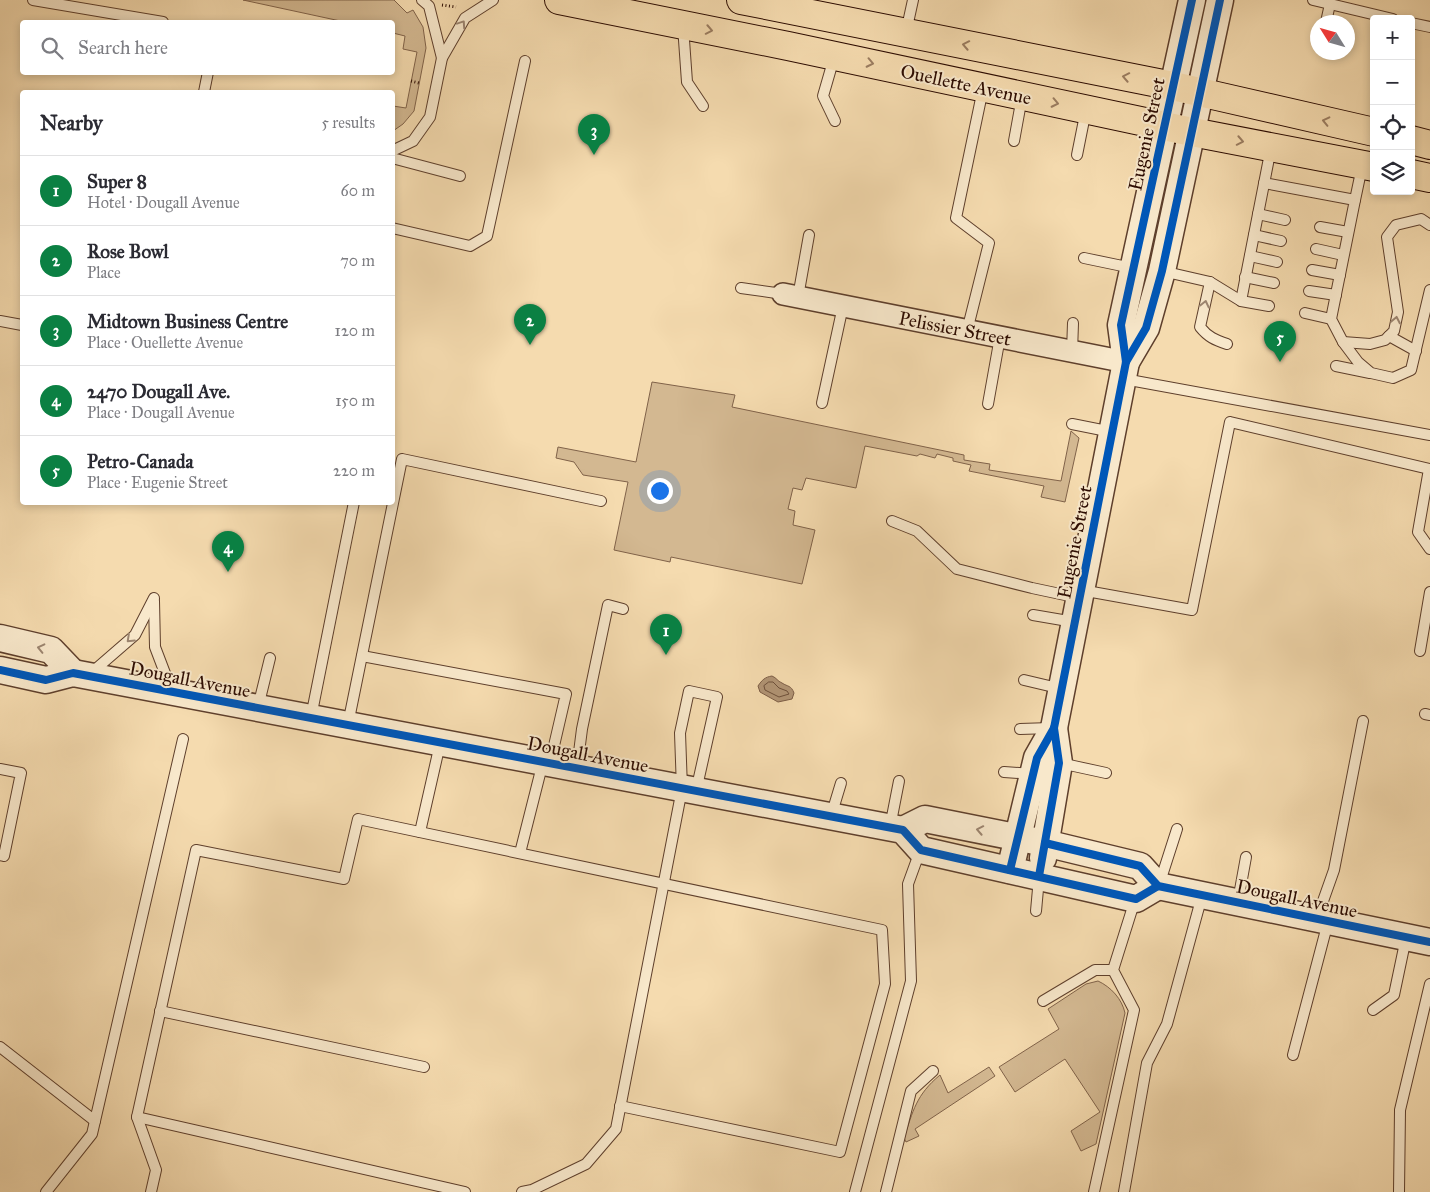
<!DOCTYPE html>
<meta charset="utf-8">
<style>
body{margin:0;font-family:"IM FELL Great Primer",serif;background:#f7f7f7;color:#2b2b33}
.controls{position:absolute;right:15px;top:15px;display:grid;overflow:hidden;border-radius:5px;box-shadow:0 2px 8px #0003}
.controls button{width:45px;height:45px;display:grid;place-items:center;padding:0;border:0;border-bottom:1px solid #e1e1e2;background:#fff;color:#2b2b33;font:25px sans-serif}
.compass{position:absolute;left:1310px;top:15px;width:45px;height:45px;border-radius:50%;background:#fff;box-shadow:0 2px 8px #0003;rotate:307deg}
.you{position:absolute;left:659px;top:490px;width:18px;height:18px;margin:-12px;border:4px solid #fff;border-radius:50%;background:#1a73e8;box-shadow:0 0 0 8px #1a73e833}
.badge{display:grid;place-items:center;width:32px;height:32px;border-radius:50%;background:#0b8043;color:#fff;font-size:16px;font-weight:700}
.pin{position:absolute;translate:-50% -41px;filter:drop-shadow(0 1px 2px #0008)}
.pin::after{content:'';position:absolute;top:26px;width:18px;height:15px;background:inherit;clip-path:polygon(0 0,100% 0,50% 100%)}
.list{margin:0;padding:0;list-style:none}
h2{display:flex;justify-content:space-between;align-items:center;height:65px;margin:0;padding:0 20px;font-size:21px}
h2 small{font-size:16px;font-weight:400;color:#7c7c81}
.list li{display:grid;grid-template-columns:32px 1fr auto;gap:15px;align-items:center;box-sizing:border-box;height:70px;padding:0 20px;border-top:1px solid #e1e1e2}
.list b{display:block;font-size:19px;white-space:nowrap}
.list p{margin:0;font-size:16px;white-space:nowrap;color:#7c7c81}
.list em{font-size:16px;font-style:normal;color:#7c7c81}
.icon{flex:none;width:28px;height:28px;fill:none;stroke:currentColor;stroke-width:2;stroke-linecap:round;stroke-linejoin:round}
.map{position:relative;flex:none;width:1430px;height:1192px;overflow:hidden}
.search{position:absolute;background:#fff;box-shadow:0 2px 8px #0003;left:20px;top:20px;width:375px;height:55px;display:flex;align-items:center;gap:12px;box-sizing:border-box;padding:0 18px;border-radius:5px;color:#7c7c81;font-size:19px}
.panel{position:absolute;background:#fff;box-shadow:0 2px 8px #0003;left:20px;top:90px;width:375px;height:415px;border-radius:5px}
.map>svg:first-child{display:block}
</style>
<div class="map">
<svg width="1430" height="1192" viewBox="0 0 1430 1192">
<rect width="100%" height="100%" fill="#f5dbaf"/>
<filter id="stains"><feTurbulence type="fractalNoise" baseFrequency=".004" numOctaves="4"/><feColorMatrix values="0 0 0 0 .2 0 0 0 0 .09 0 0 0 0 .02 0 0 0 .5 -.17"/></filter>
<radialGradient id="worn" r=".72"><stop offset=".6" stop-color="#630" stop-opacity="0"/><stop offset="1" stop-color="#630" stop-opacity=".3"/></radialGradient>
<g fill="#d3b891" stroke="#806249">
<path d="M243,0H394L407,13L413,10L423,27L426,48L414,111L403,124L393,131V106L406,108L417,52L403,49L405,36L393,33L392,22H345Z"/>
<path d="M652,382L735,395L732,407L964,455V460L990,464L989,470L1061,481L1071,431L1079,438L1065,502L1041,497L1044,486L969,471L971,465L953,461V458L937,454L935,458L920,454L917,456L865,446L856,488L806,478L802,490L793,488L788,509L795,511L793,525L815,530L802,584L671,557L670,562L614,550L628,482L583,475L574,462L556,458L558,447L636,462Z"/>
<path d="M1098,981C1111,987 1122,999 1125,1013L1096,1144L1081,1151L1071,1131L1100,1112L1065,1059L1015,1092L999,1067L1059,1029L1048,1009L1086,984Z"/>
<path d="M989,1067L995,1076L915,1129L919,1136L906,1142L904,1138C913,1111 916,1095 940,1075L948,1093Z"/>
</g>
<path fill="#b19474" stroke="#7c5d46" d="M772,676C777,678 777,681 782,683C788,687 791,685 794,693L792,699L778,702L760,692L758,686C762,680 765,677 772,676Z"/>
<g fill="none" stroke-linecap="round" stroke-linejoin="round">
<path stroke="#6e503a" stroke-width="1" d="M769,682H773L779,688L787,691L789,694L779,697L765,690L764,686Z"/>
<g stroke="#5e3f2c" stroke-width="12">
<g id="service">
<path d="M33,0L163,22"/>
<path d="M422,0L429,6L442,58"/>
<path d="M1313,0L1393,19"/>
<path d="M1326,22L1330,4"/>
<path d="M1411,23L1430,27"/>
<path d="M683,26L687,82L703,106"/>
<path d="M906,32L913,0"/>
<path d="M834,58L823,96L835,121"/>
<path d="M204,92L208,72"/>
<path d="M1014,141L1022,97"/>
<path d="M392,151L413,141L430,117L442,58L465,18L493,0"/>
<path d="M1077,155L1086,110"/>
<path d="M392,158L460,176"/>
<path d="M1264,183L1355,200L1331,319L1343,342L1358,362L1371,373L1393,378L1411,370L1430,290"/>
<path d="M1355,200L1362,167"/>
<path d="M1258,214L1285,220"/>
<path d="M1320,227L1348,232"/>
<path d="M392,228L470,246L487,236L525,61"/>
<path d="M1254,235L1281,241"/>
<path d="M1316,249L1343,255"/>
<path d="M1250,256L1277,262"/>
<path d="M1084,258L1132,268"/>
<path d="M1312,270L1340,275"/>
<path d="M1162,271L1210,282L1241,301"/>
<path d="M1245,277L1274,283"/>
<path d="M1210,282L1200,327C1208,337 1215,340 1227,344"/>
<path d="M741,288L783,294"/>
<path d="M1309,291L1336,295"/>
<path d="M798,297L809,235"/>
<path d="M1269,306L1241,301L1271,148"/>
<path d="M1305,313L1331,319"/>
<path d="M0,321L22,325"/>
<path d="M967,331L989,243L956,218L983,89"/>
<path d="M1389,336L1416,351"/>
<path d="M1343,342L1370,344L1385,340L1394,331L1398,312L1387,237L1396,225L1421,219L1430,225"/>
<path d="M1072,352L1073,323"/>
<path d="M1336,366L1370,373"/>
<path d="M1124,379L1430,435"/>
<path d="M822,403L843,306"/>
<path d="M988,404L1000,337"/>
<path d="M1072,424L1112,432"/>
<path d="M892,521L917,531L957,569L1032,588L1079,598"/>
<path d="M1081,590L1192,610L1230,422L1429,469L1418,532L1430,549"/>
<path d="M154,601L155,647L171,689"/>
<path d="M1033,615L1074,622"/>
<path d="M1420,651L1430,592"/>
<path d="M362,656L566,694L550,763"/>
<path d="M90,674L135,635L154,598"/>
<path d="M1024,680L1062,689"/>
<path d="M258,707L270,658"/>
<path d="M1425,714L1430,715"/>
<path d="M311,717L354,502"/>
<path d="M348,724L402,459L601,501"/>
<path d="M1020,729L1051,728"/>
<path d="M1060,763L1106,773"/>
<path d="M577,768L582,729L608,605L623,609"/>
<path d="M0,769L21,773L4,856L0,855"/>
<path d="M1004,772L1033,774"/>
<path d="M831,816L841,783"/>
<path d="M890,827L899,781"/>
<path d="M420,832L440,744"/>
<path d="M520,853L543,762"/>
<path d="M1159,885L1177,829"/>
<path d="M1238,901L1246,857"/>
<path d="M1036,911L1039,878"/>
<path d="M1317,918L1334,870L1363,721"/>
<path d="M1043,1001L1095,970H1113"/>
<path d="M1373,1010L1394,995L1406,938"/>
<path d="M160,1011L424,1067"/>
<path d="M0,1047L95,1121"/>
<path d="M1293,1055L1328,922"/>
<path d="M137,1117L465,1192"/>
<path d="M46,1192L92,1134L183,739"/>
<path d="M151,1192L156,1170L137,1117L196,850L344,879L358,819L882,930L885,984L840,1152L620,1106"/>
<path d="M522,1192L532,1190L586,1164L616,1129L682,789L680,733L689,691L717,697L696,791"/>
<path d="M855,1192L911,981L908,884L920,851"/>
<path d="M886,1192L911,1091L933,1071"/>
<path d="M1094,1192L1134,1010L1113,970L1135,900"/>
<path d="M1124,1192L1147,1063L1167,1024L1202,896"/>
<path d="M1399,1192L1400,1110L1430,984"/>
</g>
</g>
<g stroke="#5e3f2c" stroke-width="24">
<path id="minor" d="M783,294L1126,362"/>
</g>
<g stroke="#5e3f2c" stroke-width="29">
<g id="tertiary">
<path d="M1126,362L1146,328L1162,271L1220,0"/>
<path d="M0,638L51,650L73,673"/>
<path d="M0,670L46,680L73,673L903,830L921,850L1136,899L1158,886"/>
<path d="M903,830L925,819L1045,843L1140,866L1158,886L1430,942"/>
<path d="M1043,858L1059,763L1054,728"/>
<path d="M1010,870L1037,758L1054,728L1126,362L1121,325L1192,0"/>
</g>
</g>
<g stroke="#2c0b01" stroke-width="30">
<g id="primary">
<path d="M559,0L788,46L1192,132L1374,167"/>
<path d="M741,0L1173,86L1374,132"/>
<path d="M1411,140L1430,145"/>
<path d="M1411,174L1430,178"/>
</g>
</g>
<g stroke="#2c0b01" stroke-width="3" stroke-dasharray="1 2.5" stroke-linecap="butt">
<path d="M442,5L456,7"/>
<path d="M411,81L419,83"/>
</g>
<use href="#service" stroke="#f8e8cb" stroke-width="10"/>
<use href="#minor" stroke="#f8e8cb" stroke-width="21"/>
<use href="#tertiary" stroke="#f8e8cb" stroke-width="26"/>
<use href="#primary" stroke="#f5dbaf" stroke-width="28"/>
<g stroke="#f8e8cb" stroke-width="11">
<g id="cycleway">
<path d="M1126,362L1146,328L1162,271L1220,0"/>
<path d="M0,670L46,680L73,673L903,830L921,850L1136,899L1158,886"/>
<path d="M1045,843L1140,866L1158,886L1430,942"/>
<path d="M1010,870L1037,758L1054,728L1126,362L1121,325L1192,0"/>
<path d="M1039,876L1059,763L1054,728"/>
</g>
</g>
<use href="#cycleway" stroke="#0057b8" stroke-width="8"/>
</g>
<defs><path id="oneway-chevron" d="M-2-3.5L2.5 0L-2 3.5" fill="none" stroke-width="1.6" stroke-linecap="round" stroke-linejoin="round" transform="scale(1.25)"/></defs>
<g stroke="#9c8570">
<use href="#oneway-chevron" transform="translate(462 24) rotate(-56)"/>
<use href="#oneway-chevron" transform="translate(1205 304) rotate(-77)"/>
<use href="#oneway-chevron" transform="translate(1396 320) rotate(-79)"/>
<use href="#oneway-chevron" transform="translate(130 639) rotate(137)"/>
<use href="#oneway-chevron" transform="translate(41 648) rotate(-167)"/>
<use href="#oneway-chevron" transform="translate(980 830) rotate(-169)"/>
</g>
<g stroke="#9b7d61">
<use href="#oneway-chevron" transform="translate(709 30) rotate(11)"/>
<use href="#oneway-chevron" transform="translate(966 45) rotate(-169)"/>
<use href="#oneway-chevron" transform="translate(870 63) rotate(12)"/>
<use href="#oneway-chevron" transform="translate(1126 77) rotate(-169)"/>
<use href="#oneway-chevron" transform="translate(1055 103) rotate(12)"/>
<use href="#oneway-chevron" transform="translate(1326 121) rotate(-167)"/>
<use href="#oneway-chevron" transform="translate(1240 141) rotate(11)"/>
</g>
<g text-anchor="middle" stroke-width="4" stroke-linejoin="round" paint-order="stroke">
<g font-size="19" fill="#2c0b01" stroke="#f8e8cb">
<text transform="translate(966 84) rotate(12)" y="7">Ouellette Avenue</text>
<text transform="translate(1146 134) rotate(-78)" y="7">Eugenie Street</text>
<text transform="translate(955 328) rotate(11)" y="7">Pelissier Street</text>
<text transform="translate(1074 542) rotate(-79)" y="7">Eugenie Street</text>
<text transform="translate(190 679) rotate(11)" y="7">Dougall Avenue</text>
<text transform="translate(588 754) rotate(11)" y="7">Dougall Avenue</text>
<text transform="translate(1297 898) rotate(12)" y="7">Dougall Avenue</text>
</g>
</g>
<rect width="100%" height="100%" filter="url(#stains)"/>
<rect width="100%" height="100%" fill="url(#worn)"/>
</svg>
<div class="controls">
<button>+</button>
<button>−</button>
<button><svg class="icon" aria-label="locate" viewBox="0 0 24 24"><circle cx="12" cy="12" r="6"/><path d="M12 2v4M12 18v4M2 12h4M18 12h4"/></svg></button>
<button><svg class="icon" aria-label="layers" viewBox="0 0 24 24"><path d="M12 4l9 5-9 5-9-5zM3 14l9 5 9-5"/></svg></button>
</div>
<svg class="compass" viewBox="-18 -18 36 36"><path d="M0-13l5 13h-10z" fill="#e53935"/><path d="M0 13l5-13h-10z" fill="#7c7c81"/></svg>
<div class="you"></div>
<div class="pin badge" style="left:666px;top:655px">1</div>
<div class="pin badge" style="left:530px;top:345px">2</div>
<div class="pin badge" style="left:594px;top:155px">3</div>
<div class="pin badge" style="left:228px;top:572px">4</div>
<div class="pin badge" style="left:1280px;top:362px">5</div>
<div class="search"><svg class="icon" aria-label="search" viewBox="0 0 24 24"><circle cx="10" cy="10" r="6"/><path d="M15 15l6 6"/></svg>Search here</div>
<section class="panel">
<h2>Nearby<small>5 results</small></h2>
<ul class="list">
<li><span class="badge">1</span><div><b>Super 8</b><p>Hotel · Dougall Avenue</p></div><em>60 m</em></li>
<li><span class="badge">2</span><div><b>Rose Bowl</b><p>Place</p></div><em>70 m</em></li>
<li><span class="badge">3</span><div><b>Midtown Business Centre</b><p>Place · Ouellette Avenue</p></div><em>120 m</em></li>
<li><span class="badge">4</span><div><b>2470 Dougall Ave.</b><p>Place · Dougall Avenue</p></div><em>150 m</em></li>
<li><span class="badge">5</span><div><b>Petro-Canada</b><p>Place · Eugenie Street</p></div><em>220 m</em></li>
</ul>
</section>
</div>
